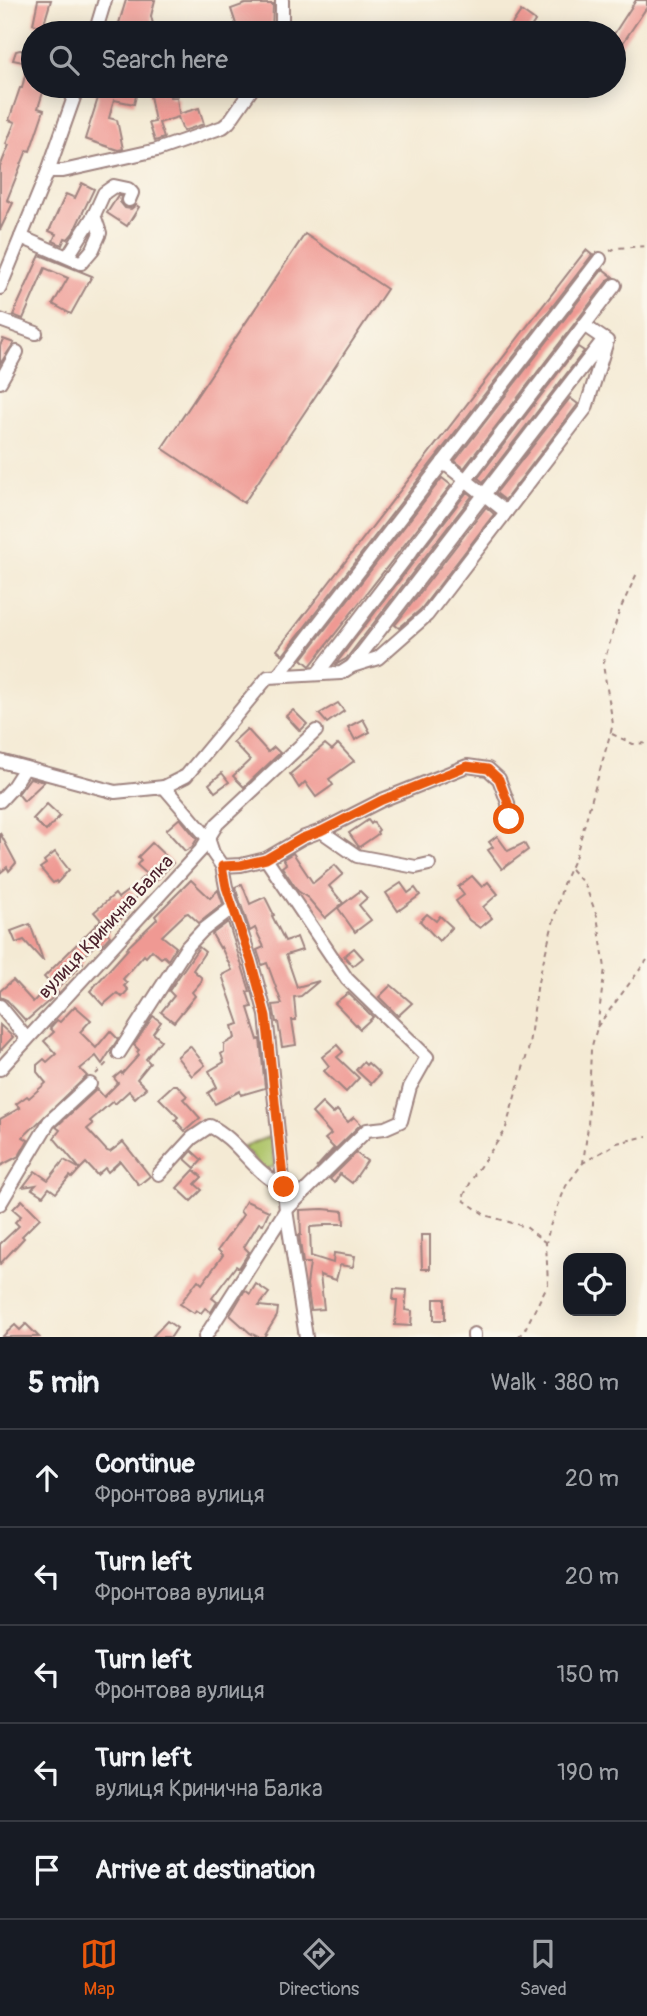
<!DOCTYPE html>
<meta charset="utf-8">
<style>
body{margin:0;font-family:Pangolin,sans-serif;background:#242831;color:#f1f3f6}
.controls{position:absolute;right:21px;bottom:21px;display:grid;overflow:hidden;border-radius:14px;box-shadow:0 4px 18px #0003}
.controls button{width:63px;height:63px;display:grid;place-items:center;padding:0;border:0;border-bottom:2px solid #363941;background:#171b24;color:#f1f3f6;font:35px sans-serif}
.stop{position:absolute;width:21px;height:21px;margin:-16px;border:5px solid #ea580c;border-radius:50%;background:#fff}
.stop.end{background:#ea580c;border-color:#fff;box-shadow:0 2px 7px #0008}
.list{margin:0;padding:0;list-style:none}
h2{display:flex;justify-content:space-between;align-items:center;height:91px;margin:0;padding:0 28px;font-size:30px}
h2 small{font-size:23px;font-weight:400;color:#9ea1a6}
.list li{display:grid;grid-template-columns:46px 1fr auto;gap:21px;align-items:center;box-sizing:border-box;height:98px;padding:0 28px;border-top:2px solid #363941}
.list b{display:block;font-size:26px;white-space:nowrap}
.list p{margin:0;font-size:23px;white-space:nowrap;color:#9ea1a6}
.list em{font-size:23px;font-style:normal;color:#9ea1a6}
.icon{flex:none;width:38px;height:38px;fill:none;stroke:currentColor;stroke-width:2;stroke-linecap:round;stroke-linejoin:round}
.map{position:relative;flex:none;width:647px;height:1337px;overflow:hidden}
.search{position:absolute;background:#171b24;box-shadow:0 4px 18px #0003;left:21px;right:21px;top:21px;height:77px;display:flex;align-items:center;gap:18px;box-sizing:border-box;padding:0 24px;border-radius:38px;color:#9ea1a6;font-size:26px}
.sheet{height:581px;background:#171b24}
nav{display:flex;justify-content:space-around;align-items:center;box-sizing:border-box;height:98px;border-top:2px solid #363941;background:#171b24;font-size:19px;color:#9ea1a6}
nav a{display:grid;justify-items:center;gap:4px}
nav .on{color:#ea580c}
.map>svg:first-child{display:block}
</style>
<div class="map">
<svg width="647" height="1337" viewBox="0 0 647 1337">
<rect width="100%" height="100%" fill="#fbf7ec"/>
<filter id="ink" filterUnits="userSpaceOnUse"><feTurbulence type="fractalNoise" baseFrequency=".0143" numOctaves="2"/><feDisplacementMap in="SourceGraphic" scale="14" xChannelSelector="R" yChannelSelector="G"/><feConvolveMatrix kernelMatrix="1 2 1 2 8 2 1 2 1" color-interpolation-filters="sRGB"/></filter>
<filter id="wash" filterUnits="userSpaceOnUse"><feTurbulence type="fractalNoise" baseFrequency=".00686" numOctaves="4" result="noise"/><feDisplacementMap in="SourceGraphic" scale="28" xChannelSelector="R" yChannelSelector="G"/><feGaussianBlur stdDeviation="1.57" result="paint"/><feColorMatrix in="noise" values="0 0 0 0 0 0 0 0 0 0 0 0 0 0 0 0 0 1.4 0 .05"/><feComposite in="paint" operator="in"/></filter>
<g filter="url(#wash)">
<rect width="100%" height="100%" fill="#f4ead4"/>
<path fill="#afc56a" stroke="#7c724a" stroke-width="2" d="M271,1136L275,1166L264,1170L242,1147Z"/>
<g id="blocks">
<g fill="#ef9993">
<path d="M38,0H51L43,27L33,24Z"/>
<path d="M126,0H155L151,16L155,32L142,33L128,30L127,33H116Z"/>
<path d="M636,0H647V7L614,56V34Z"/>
<path d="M245,4H273L272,33H255V30L239,33L231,9Z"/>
<path d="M521,11L535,21L527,33H506Z"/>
<path d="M20,50L33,53V86H45L38,108L44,110L30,151L27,150L7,200L13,203L0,230V167L9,145L6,144L15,122L9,120L20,88H22L28,63L13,60L16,51Z"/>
<path d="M87,86H103L121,91L122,86L138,88L134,104L114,100L109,118L117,120L123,149L118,150L85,139L99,95L85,91Z"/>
<path d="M152,86H168L170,97H177L179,114L199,108L204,124L183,131L178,117L159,123L164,138L155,141L149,123L155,122L149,90L153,91Z"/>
<path d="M82,183L94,189L73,233L68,239L65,238L62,245L53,241L56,234L49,231L66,194L75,198Z"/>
<path d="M118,196H121L120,202L125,208L131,209L136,205L139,207L127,226L107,213Z"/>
<path d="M305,234L387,289L244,503L162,448Z"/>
<path d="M586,250L592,255L283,655L277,650Z"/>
<path d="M40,255L92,276L71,314L53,304L68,278L45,268L23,319L13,315Z"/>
<path d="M603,269L613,277L608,280L464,468L455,461Z"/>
<path d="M3,339L14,343L0,364V346Z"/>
<path d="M578,347L584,351L483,482L478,478Z"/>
<path d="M570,398L578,404L505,500L496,493Z"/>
<path d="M442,478L451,485L310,666L302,659Z"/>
<path d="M467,492L472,496L346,659L335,665Z"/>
<path d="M486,507L494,514L421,609L399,628L395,625Z"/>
<path d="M338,703L344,711L327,723L319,714Z"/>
<path d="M293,710L307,724L300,731L286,716Z"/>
<path d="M363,719L370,732L355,740L348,727Z"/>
<path d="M247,729L268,752L274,747L280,753L244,787L233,776L250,760L233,742Z"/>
<path d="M325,744L332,750L338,744L354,761L329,779L333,785L316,797L305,782L299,788L290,774Z"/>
<path d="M222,773L229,782L215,792L209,784Z"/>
<path d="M30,778L44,782L24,801L18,794Z"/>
<path d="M47,804L60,816L46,831L33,819Z"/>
<path d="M180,818L197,839L192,847L185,851L166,830Z"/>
<path d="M368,820L371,824L373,822L379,830L377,832L378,834L359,847L349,833Z"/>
<path d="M0,833L16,863L9,871L7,867L0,873Z"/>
<path d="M497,836L508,851L524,843L528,850L502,869L488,850L493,847L489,842Z"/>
<path d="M152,843L173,863L155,882L140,880L147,874L137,865L141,860L138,857Z"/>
<path d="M55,852L69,870L57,883L56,881L53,883L40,868L46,864L44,861Z"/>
<path d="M293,853L313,883L335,865L343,874L329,886L343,903L325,918L308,898L298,891L282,867L286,864L283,859Z"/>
<path d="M472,876L482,887L488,882L498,894L483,907L492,918L480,928L469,920L456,901L464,895L458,887Z"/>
<path d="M191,880L210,898L218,890L223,904L199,923L188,913L185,914L162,936L176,947L168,960L164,956L161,958L152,950L146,957L144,955L123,979L127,983L124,986L128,990L122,997L117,993L103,1005L90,991L128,949L127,948L157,919L155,916Z"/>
<path d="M401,883L408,893L415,888L420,895L398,911L386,893Z"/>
<path d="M242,884L250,904L265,897L274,915L272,916L285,941L297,937L302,950L286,955L297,987L319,981L301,996L294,997L296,1020H292L296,1045L282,1047L278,1022H276L273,1005L282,1004L267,963L262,965L257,950L264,947L255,928L250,931L235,887Z"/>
<path d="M130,889L137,897L123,908L127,914L106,931L110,936L101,946L98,942L80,960L83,963L56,990L44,977L101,920L94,912L115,894L118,898Z"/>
<path d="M360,891L367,898L359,905L371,920L355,932L338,908Z"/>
<path d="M427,914L436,921L440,916L452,927L439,941L420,921Z"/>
<path d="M228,922L250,991L247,992L252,1007L248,1008L258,1040L260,1039L265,1088L241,1095L240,1091L215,1104L208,1093L217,1087L209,1071L224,1062L221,1054L224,1052V1044L235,1038L232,1026L239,1024L222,975L232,970L221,947L220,948L212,934Z"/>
<path d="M30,924L43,960H42L24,940L16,943L11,931Z"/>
<path d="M199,947L205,952L193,970L202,978L201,982L192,992L195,996L174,1022L161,1012L174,996L169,991Z"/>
<path d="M354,948L363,958L353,966L344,956Z"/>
<path d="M13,980L33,1002L50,984L58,993L26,1021L7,1000L0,997V991Z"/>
<path d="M391,985L412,1003L398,1016L379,997Z"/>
<path d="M348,993L373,1017L360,1029L335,1003Z"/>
<path d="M75,1006L91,1020L80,1032L96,1048L110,1031L118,1039L102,1064L96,1056L80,1069L87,1076L23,1137L28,1140L19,1156L0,1166V1119L20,1108L16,1104L27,1096L29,1098L46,1083L37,1072V1065L44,1059L47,1062L56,1054L44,1041L54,1032L50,1028L57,1020L60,1022Z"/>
<path d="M153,1016L161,1022L153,1033L161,1040L146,1059L150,1063L137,1079L146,1088L135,1098L129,1091L115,1104L113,1101L90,1121L93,1124L87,1129L107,1151L110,1152L123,1142L150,1176L139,1185L120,1161L108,1172L105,1168L97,1175L86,1163L80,1169L54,1138L60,1130L56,1127L97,1089L104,1097L118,1083L114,1078L121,1072L122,1074L139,1055L137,1052L139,1050L134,1045Z"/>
<path d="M0,1025L13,1037L0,1051Z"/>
<path d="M337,1045L343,1052L337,1057L359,1078L346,1092L324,1071L329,1066L322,1057Z"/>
<path d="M190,1046L205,1065L192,1076L177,1057Z"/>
<path d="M363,1062L366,1065L368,1063L380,1074L371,1084L356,1070Z"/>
<path d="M173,1085H177L187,1096L183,1099L200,1118L185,1131L175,1120L178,1117L159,1098Z"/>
<path d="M322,1103L333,1114L337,1110L348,1122L354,1117L361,1124L316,1168L334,1148L325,1139L331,1134L312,1113Z"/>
<path d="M192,1151L202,1160L195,1168L185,1159Z"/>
<path d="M356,1153L367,1161L352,1183L340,1174L334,1183L330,1179Z"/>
<path d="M64,1160L80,1169L72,1178L70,1176L56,1193L49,1188L43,1196L32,1189L36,1185L23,1187L35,1171L48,1180Z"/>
<path d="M194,1170L202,1177L195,1184L202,1190L191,1201L177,1188Z"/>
<path d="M22,1200L40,1218L22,1236L24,1238L0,1264V1244L19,1226L15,1222L21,1216L13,1209Z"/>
<path d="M246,1201L269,1211L263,1224L259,1223L244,1247L249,1252L239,1268L236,1266L212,1298L217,1302L211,1312L205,1308L201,1313L196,1310L194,1313L180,1304L198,1280L202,1284L223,1255L218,1250L243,1215L240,1211Z"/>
<path d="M323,1209L343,1211L344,1224H324V1226L310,1227L311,1258V1256L333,1263L334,1253L355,1256L353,1267L340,1265L336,1280L320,1275L324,1309L311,1310L307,1285L310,1263H303L299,1235H301L300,1210Z"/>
<path d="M421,1235H430V1269H422Z"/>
<path d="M256,1284L269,1293L259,1306L278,1308L277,1316L264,1337H258L250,1333L230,1315L245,1290L250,1294Z"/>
<path d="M394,1289L407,1290L405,1310L412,1311L411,1326L395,1325L397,1300H393Z"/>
<rect x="434" y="1299" width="11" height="21"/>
<path d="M167,1321L177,1328L171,1337H152Z"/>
<path d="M26,1324L39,1337H2L15,1325L20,1330Z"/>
</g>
</g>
</g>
<g filter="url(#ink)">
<use href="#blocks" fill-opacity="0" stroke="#9f8480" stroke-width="2"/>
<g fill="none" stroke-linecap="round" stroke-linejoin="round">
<g stroke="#9f8480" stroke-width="16">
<g id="minor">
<path d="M95,33L105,0"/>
<path d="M282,33V0"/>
<path d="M48,171H63L157,150L223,127L229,122L254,86"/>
<path d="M21,237L81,263L93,249L100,233L94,215L104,193L114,186L128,189L132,193L129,200"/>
<path d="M68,256L94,215"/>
<path d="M0,288L48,171L78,86"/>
<path d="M0,320L36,333"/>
<path d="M0,382L17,352"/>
<path d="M443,462L506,512"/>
<path d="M352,666L604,339"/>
<path d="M317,674L615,285"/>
<path d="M278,676L600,259"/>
<path d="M0,761L115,792L164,787L186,776L268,677L341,673L352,666L378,658L427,615L586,408L607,341L585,326"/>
<path d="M164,787L208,838L213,853L222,866L226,887L251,961L266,1015L286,1210L306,1337"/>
<path d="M0,801L12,788L25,768"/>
<path d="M321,831L357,856L416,867L429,864"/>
<path d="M222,866L241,865L266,859L302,838L321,831L382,800L467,766L488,769L499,779L508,803L509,819"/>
<path d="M0,1006L27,1039"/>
<path d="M119,1053L187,947L202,931L233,907"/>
<path d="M0,1069L201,850L217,824L316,731"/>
<path d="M159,1174L192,1138L210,1126C239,1140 252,1172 284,1187"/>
<path d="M0,1204L49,1122L90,1084"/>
<path d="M205,1337L286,1210L367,1130L385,1128L401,1121L410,1087L427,1057L347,979L266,859"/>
<path d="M474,1337V1334"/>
</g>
</g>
<g stroke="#9f8480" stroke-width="2" stroke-dasharray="5 5" stroke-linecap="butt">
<path d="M610,251L616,248L647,246"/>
<path d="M612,734L633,744L647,743"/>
<path d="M571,869L585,885L597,916L605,968L597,1028L591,1049L588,1127L583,1163"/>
<path d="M597,1027L647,960"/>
<path d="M96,1074L110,1060"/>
<path d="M546,1243L526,1227L485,1215L462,1199L476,1172L505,1131L528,1051L538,982L563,884L576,855L613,724L603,665L619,612L638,571"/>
<path d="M518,1337L524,1331L548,1284L546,1243L550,1226L566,1186L583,1163L617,1143L647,1136"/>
</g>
<use href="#minor" stroke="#fff" stroke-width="12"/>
</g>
</g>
<g fill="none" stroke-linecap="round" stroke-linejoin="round" filter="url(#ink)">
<path stroke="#ea580c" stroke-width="9" d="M284,1187L266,1016L251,961L226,887L222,866L241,865L266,859L302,838L321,831L382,800L467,766L488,769L499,779L508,803L509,819"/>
</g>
<g text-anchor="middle" stroke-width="5" stroke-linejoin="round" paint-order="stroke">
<g font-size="19" fill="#4a1f2b" stroke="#fbf7ec">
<text transform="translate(105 926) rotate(-47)" y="7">вулиця Кринична Балка</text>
</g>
</g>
</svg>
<div class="controls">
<button><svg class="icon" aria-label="locate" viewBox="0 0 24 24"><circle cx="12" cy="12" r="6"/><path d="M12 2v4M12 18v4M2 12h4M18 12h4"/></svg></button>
</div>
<div class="stop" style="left:509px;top:819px"></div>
<div class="stop end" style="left:284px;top:1187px"></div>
<div class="search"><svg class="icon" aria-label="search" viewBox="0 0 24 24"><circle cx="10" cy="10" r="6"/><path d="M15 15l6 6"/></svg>Search here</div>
</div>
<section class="sheet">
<h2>5 min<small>Walk · 380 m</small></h2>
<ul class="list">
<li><svg class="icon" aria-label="ahead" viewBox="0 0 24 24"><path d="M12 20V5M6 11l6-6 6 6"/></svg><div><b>Continue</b><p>Фронтова вулиця</p></div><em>20 m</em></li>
<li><svg class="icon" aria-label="left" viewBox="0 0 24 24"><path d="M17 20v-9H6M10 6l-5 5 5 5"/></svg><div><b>Turn left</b><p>Фронтова вулиця</p></div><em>20 m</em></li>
<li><svg class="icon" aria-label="left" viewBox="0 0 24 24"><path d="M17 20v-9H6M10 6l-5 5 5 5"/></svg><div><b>Turn left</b><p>Фронтова вулиця</p></div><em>150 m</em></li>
<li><svg class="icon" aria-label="left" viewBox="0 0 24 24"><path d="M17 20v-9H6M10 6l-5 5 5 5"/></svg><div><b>Turn left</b><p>вулиця Кринична Балка</p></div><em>190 m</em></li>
<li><svg class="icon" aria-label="arrive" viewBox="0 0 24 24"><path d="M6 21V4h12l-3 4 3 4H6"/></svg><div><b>Arrive at destination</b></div></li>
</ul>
</section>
<nav>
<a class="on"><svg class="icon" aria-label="map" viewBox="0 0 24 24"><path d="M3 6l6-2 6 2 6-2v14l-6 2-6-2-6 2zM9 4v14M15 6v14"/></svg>Map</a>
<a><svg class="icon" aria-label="directions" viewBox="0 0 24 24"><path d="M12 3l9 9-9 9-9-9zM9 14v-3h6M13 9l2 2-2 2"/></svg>Directions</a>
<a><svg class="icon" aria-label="saved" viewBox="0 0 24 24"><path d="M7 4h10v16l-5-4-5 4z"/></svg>Saved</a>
</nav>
